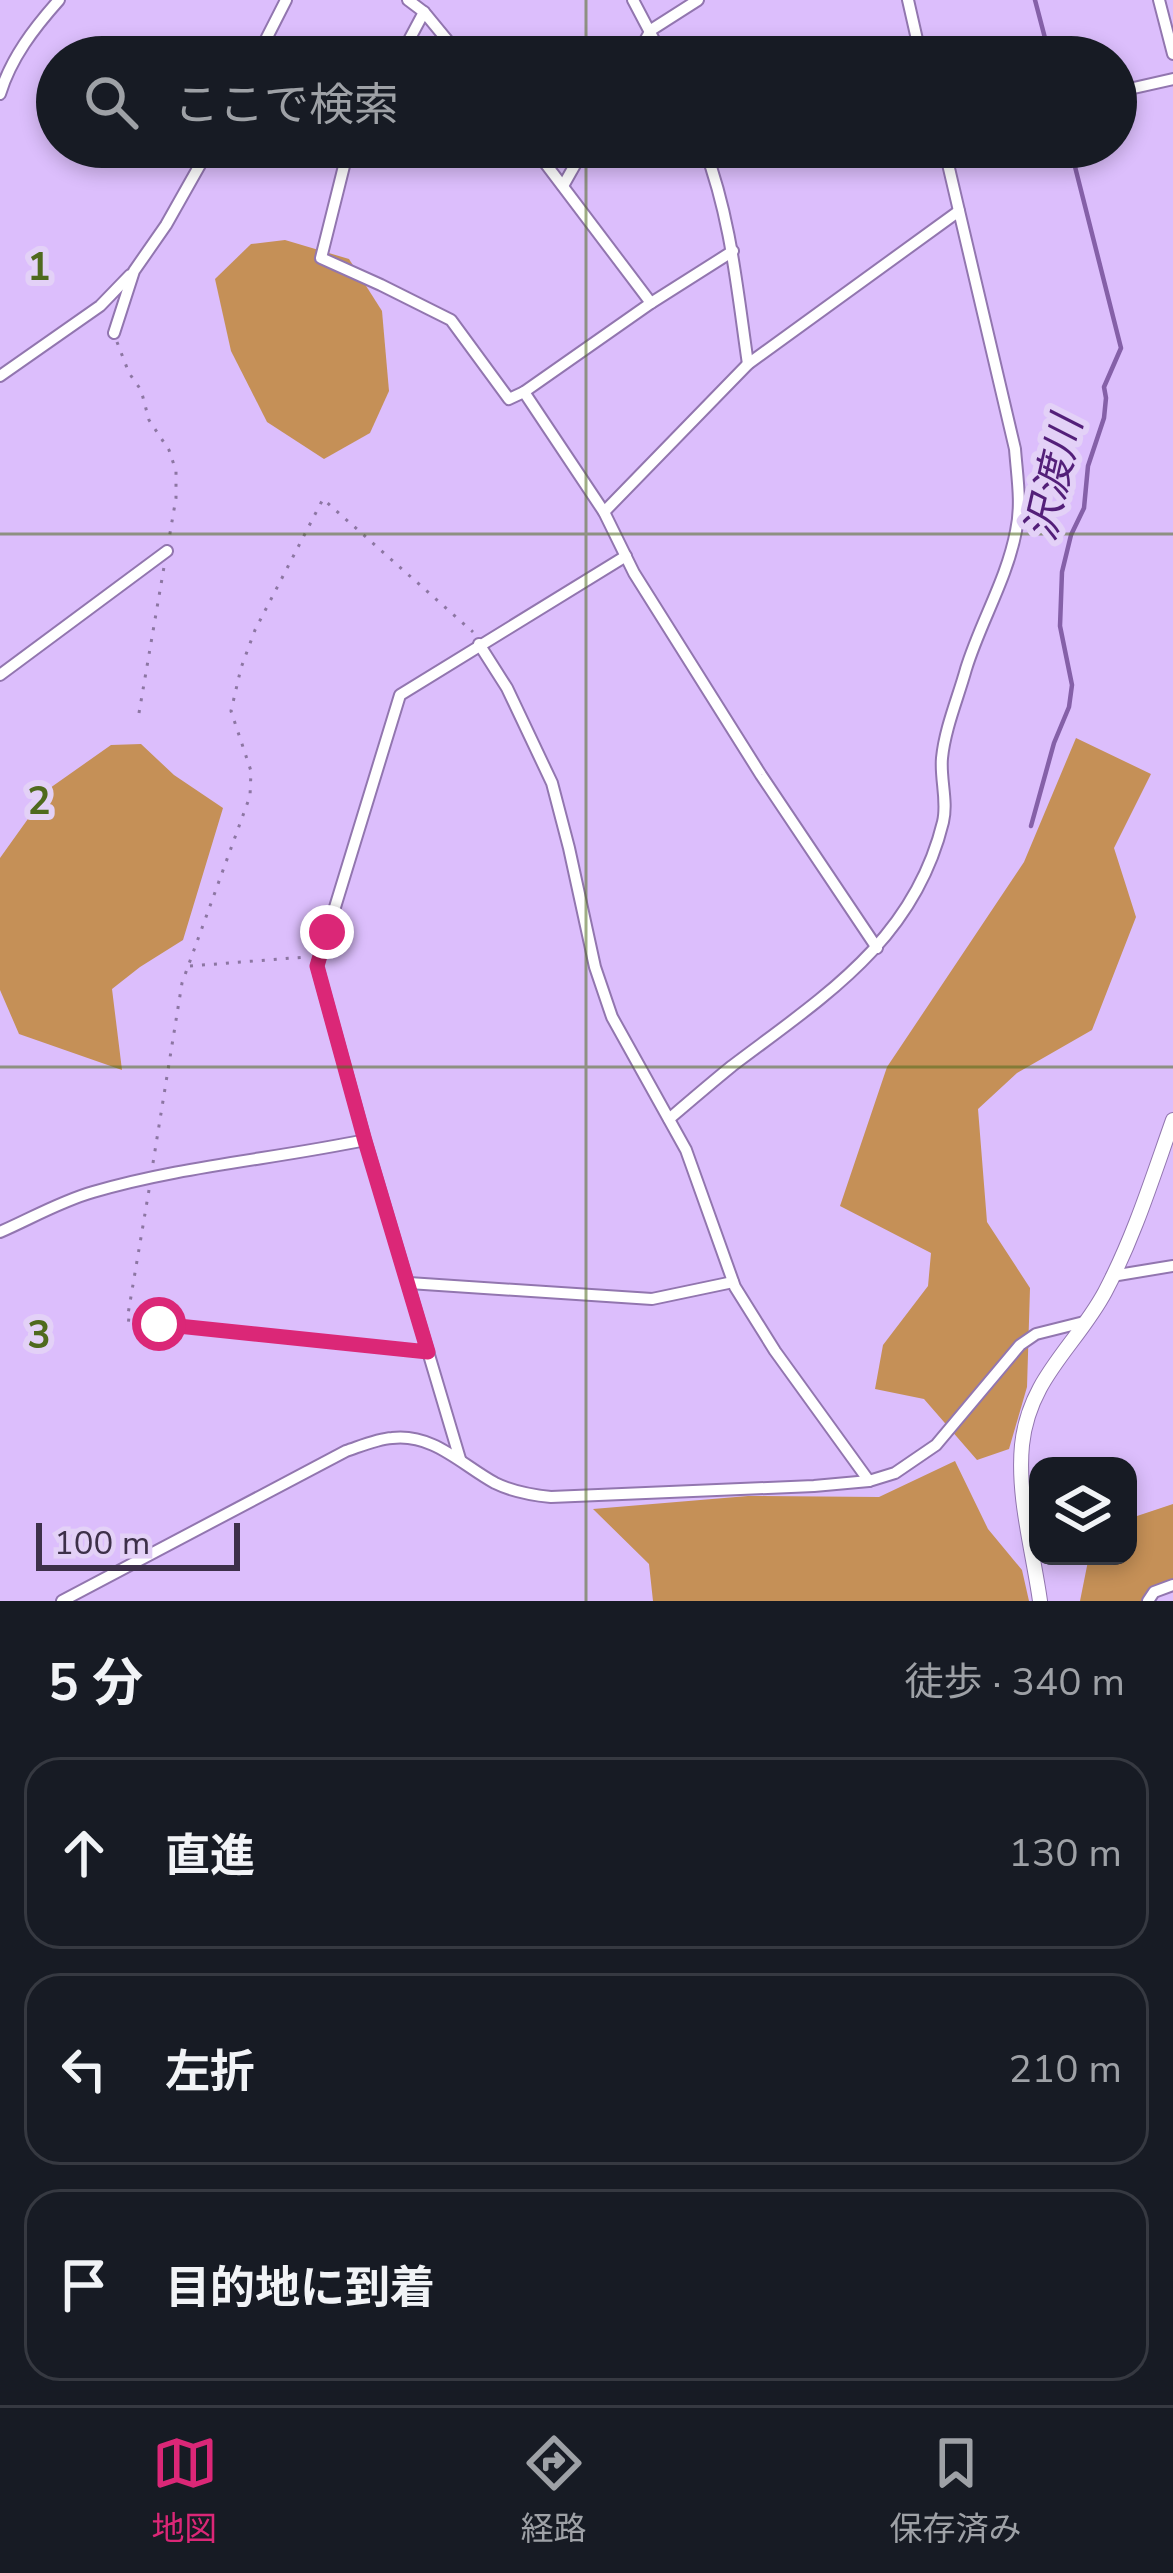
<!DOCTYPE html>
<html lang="ja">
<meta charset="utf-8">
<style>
body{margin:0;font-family:"Nunito Sans","Noto Sans JP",sans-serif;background:#20242c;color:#f1f3f6}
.controls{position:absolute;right:36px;bottom:36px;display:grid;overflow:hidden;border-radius:24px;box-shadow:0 6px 18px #0003}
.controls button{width:108px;height:108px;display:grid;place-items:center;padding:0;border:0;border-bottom:3px solid #363941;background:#171b24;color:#f1f3f6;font:60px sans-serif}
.scale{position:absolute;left:36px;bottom:30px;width:204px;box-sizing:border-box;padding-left:12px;border:6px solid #3d3049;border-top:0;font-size:33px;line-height:42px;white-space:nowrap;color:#3d3049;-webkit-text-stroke:9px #e3d1f7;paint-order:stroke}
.stop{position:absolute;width:36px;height:36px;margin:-27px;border:9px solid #db2777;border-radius:50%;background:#fff}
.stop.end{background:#db2777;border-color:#fff;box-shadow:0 3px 12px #0008}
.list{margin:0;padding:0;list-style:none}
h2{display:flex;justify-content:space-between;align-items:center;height:156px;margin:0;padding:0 48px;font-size:51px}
h2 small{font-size:39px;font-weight:400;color:#9ea1a6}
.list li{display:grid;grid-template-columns:78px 1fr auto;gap:36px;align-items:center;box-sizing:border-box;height:192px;margin:0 24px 24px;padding:0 24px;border:3px solid #363941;border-radius:36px}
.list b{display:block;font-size:45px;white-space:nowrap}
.list em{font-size:39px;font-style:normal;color:#9ea1a6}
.icon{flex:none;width:66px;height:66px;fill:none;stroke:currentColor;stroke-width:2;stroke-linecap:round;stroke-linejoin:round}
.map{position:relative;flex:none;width:1173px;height:1601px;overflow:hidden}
.search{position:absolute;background:#171b24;box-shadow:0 6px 18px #0003;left:36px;right:36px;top:36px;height:132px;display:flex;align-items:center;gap:30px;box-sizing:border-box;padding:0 42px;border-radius:66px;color:#9ea1a6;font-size:45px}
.sheet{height:804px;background:#171b24}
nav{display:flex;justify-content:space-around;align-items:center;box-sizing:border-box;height:168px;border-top:3px solid #363941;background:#171b24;font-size:33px;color:#9ea1a6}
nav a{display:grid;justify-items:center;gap:6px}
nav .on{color:#db2777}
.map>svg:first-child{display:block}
</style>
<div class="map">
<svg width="1173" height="1601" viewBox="0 0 1173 1601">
<rect width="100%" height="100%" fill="#dcbefc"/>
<g fill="#c59057">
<path d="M285,240L349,259L382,311L389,391L370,433L324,459L267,422L231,351L215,279L251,244Z"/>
<path d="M1076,738L1151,774L1114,848L1136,917L1092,1030L1017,1073L978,1109L987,1222L1030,1288L1027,1387L1009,1449L977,1460L924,1399L875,1389L883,1345L928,1286L931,1253L840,1206L887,1067L1024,862Z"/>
<path d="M141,744L174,775L223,808L183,940L140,967L112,989L122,1070L19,1034L0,990V858L50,788L111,745Z"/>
<path d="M955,1461L988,1529L1022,1570L1029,1601H653L649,1564L593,1509L748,1496L879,1497Z"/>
<path d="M1173,1504V1583L1145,1601H1080L1089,1556H1128V1519Z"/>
</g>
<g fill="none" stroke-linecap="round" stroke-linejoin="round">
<g stroke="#8560a8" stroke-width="4.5">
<path d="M1035,0L1050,57"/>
<path d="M1031,826L1054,743L1069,707L1072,685L1060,626L1062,572L1071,535L1084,508L1088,466L1104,418L1106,398L1104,387L1121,348L1070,147"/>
</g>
<g stroke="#9276af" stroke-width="14">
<g id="minor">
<path d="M408,0L424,12L461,57"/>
<path d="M633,0L663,57"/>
<path d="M908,0L921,57"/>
<path d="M1159,0L1173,54"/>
<path d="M257,57L286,0"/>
<path d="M400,57L424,12"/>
<path d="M636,57L651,30L698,0"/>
<path d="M1116,92L1173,79"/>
<path d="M0,94C11,58 34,28 59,0"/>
<path d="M352,147L347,154L321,258L381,285L451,320L509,399L524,392L651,303L733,251"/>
<path d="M533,147L651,303"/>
<path d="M704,147C731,218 737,289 748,364"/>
<path d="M563,186L585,147"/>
<path d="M114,333L134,271L166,225L210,147"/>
<path d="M0,376L100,306L130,275"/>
<path d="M524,392L604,512L634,573L761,775L877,948"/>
<path d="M604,512L748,364L959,211"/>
<path d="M479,644L507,688L552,783L569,848L595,967L612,1017L686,1150L735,1287L775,1351L869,1481"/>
<path d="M0,675L167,551"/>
<path d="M669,1119C690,1101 711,1083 732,1066C823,997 914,941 943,822C948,801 940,779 942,758C945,728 958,698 966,669C980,623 1007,579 1016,531C1022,504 1017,476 1015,449L944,147"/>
<path d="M0,1232C30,1219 61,1201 93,1192C181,1166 275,1159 365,1140"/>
<path d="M1112,1276L1173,1266"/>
<path d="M409,1283L652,1299L733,1282"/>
<path d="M460,1459L365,1140L317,966L400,695L626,556"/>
<path d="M62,1601L346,1451C361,1446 377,1439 392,1438C433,1433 462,1465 495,1483C513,1492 531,1495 551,1497L814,1486L869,1481L895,1473L936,1445L1020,1345L1036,1334L1084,1322"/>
<path d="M1148,1601L1154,1592L1173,1585"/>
</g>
</g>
<g stroke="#9276af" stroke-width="16">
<path id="tertiary" d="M1040,1601C1033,1551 1017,1496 1022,1445C1029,1378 1076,1346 1105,1292C1134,1237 1152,1179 1173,1120"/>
</g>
<g stroke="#8c76a2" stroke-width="3" stroke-dasharray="3 9" stroke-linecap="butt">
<path d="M117,342L129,373L141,390L149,420L169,450L176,471V498L169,539"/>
<path d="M139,713L164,567"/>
<path d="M190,966L306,957"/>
<path d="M153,1163L182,983L250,796L251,771L231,711L241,668L255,630L323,499L473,632"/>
<path d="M149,1190L127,1320L416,1351"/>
</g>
<use href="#minor" stroke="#fff" stroke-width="10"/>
<use href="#tertiary" stroke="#fff" stroke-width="14"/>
</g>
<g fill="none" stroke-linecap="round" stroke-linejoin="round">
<path stroke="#db2777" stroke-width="15" d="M159,1324L428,1352L365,1141L317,966L327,932"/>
</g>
<path fill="none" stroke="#4f6a1d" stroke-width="3" stroke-opacity="0.55" d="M586,0V57M586,147V1601M0,534H1173M0,1067H1173"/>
<g text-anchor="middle" stroke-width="12" stroke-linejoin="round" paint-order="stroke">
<g font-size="42" font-style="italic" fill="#531f79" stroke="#e3d1f7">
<text transform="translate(1053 478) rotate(-77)" y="15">沢渡川</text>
</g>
</g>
<g font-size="39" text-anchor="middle" font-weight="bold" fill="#4f6a1d" stroke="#e3d1f7" stroke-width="12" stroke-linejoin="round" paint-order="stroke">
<text x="39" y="280">1</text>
<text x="39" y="814">2</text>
<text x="39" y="1348">3</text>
</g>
</svg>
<div class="controls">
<button><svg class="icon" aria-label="layers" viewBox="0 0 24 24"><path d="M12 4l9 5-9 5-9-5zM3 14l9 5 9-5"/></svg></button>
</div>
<div class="scale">100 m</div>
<div class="stop" style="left:159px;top:1324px"></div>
<div class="stop end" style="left:327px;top:932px"></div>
<div class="search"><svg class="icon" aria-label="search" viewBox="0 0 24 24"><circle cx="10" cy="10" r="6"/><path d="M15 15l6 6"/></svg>ここで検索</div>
</div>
<section class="sheet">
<h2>5 分<small>徒歩 · 340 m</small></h2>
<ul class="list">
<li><svg class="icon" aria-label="ahead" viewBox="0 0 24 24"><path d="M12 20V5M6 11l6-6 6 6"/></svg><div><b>直進</b></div><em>130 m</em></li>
<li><svg class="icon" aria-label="left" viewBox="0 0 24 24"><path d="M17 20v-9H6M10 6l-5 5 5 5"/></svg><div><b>左折</b></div><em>210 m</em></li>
<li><svg class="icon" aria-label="arrive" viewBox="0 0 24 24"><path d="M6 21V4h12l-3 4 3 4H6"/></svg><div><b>目的地に到着</b></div></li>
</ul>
</section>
<nav>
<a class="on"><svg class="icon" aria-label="map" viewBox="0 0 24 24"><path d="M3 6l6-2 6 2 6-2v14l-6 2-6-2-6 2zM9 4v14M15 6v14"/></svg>地図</a>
<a><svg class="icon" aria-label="directions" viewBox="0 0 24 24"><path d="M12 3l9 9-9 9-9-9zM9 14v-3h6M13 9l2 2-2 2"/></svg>経路</a>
<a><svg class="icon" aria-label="saved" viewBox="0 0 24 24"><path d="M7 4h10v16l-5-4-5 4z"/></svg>保存済み</a>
</nav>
